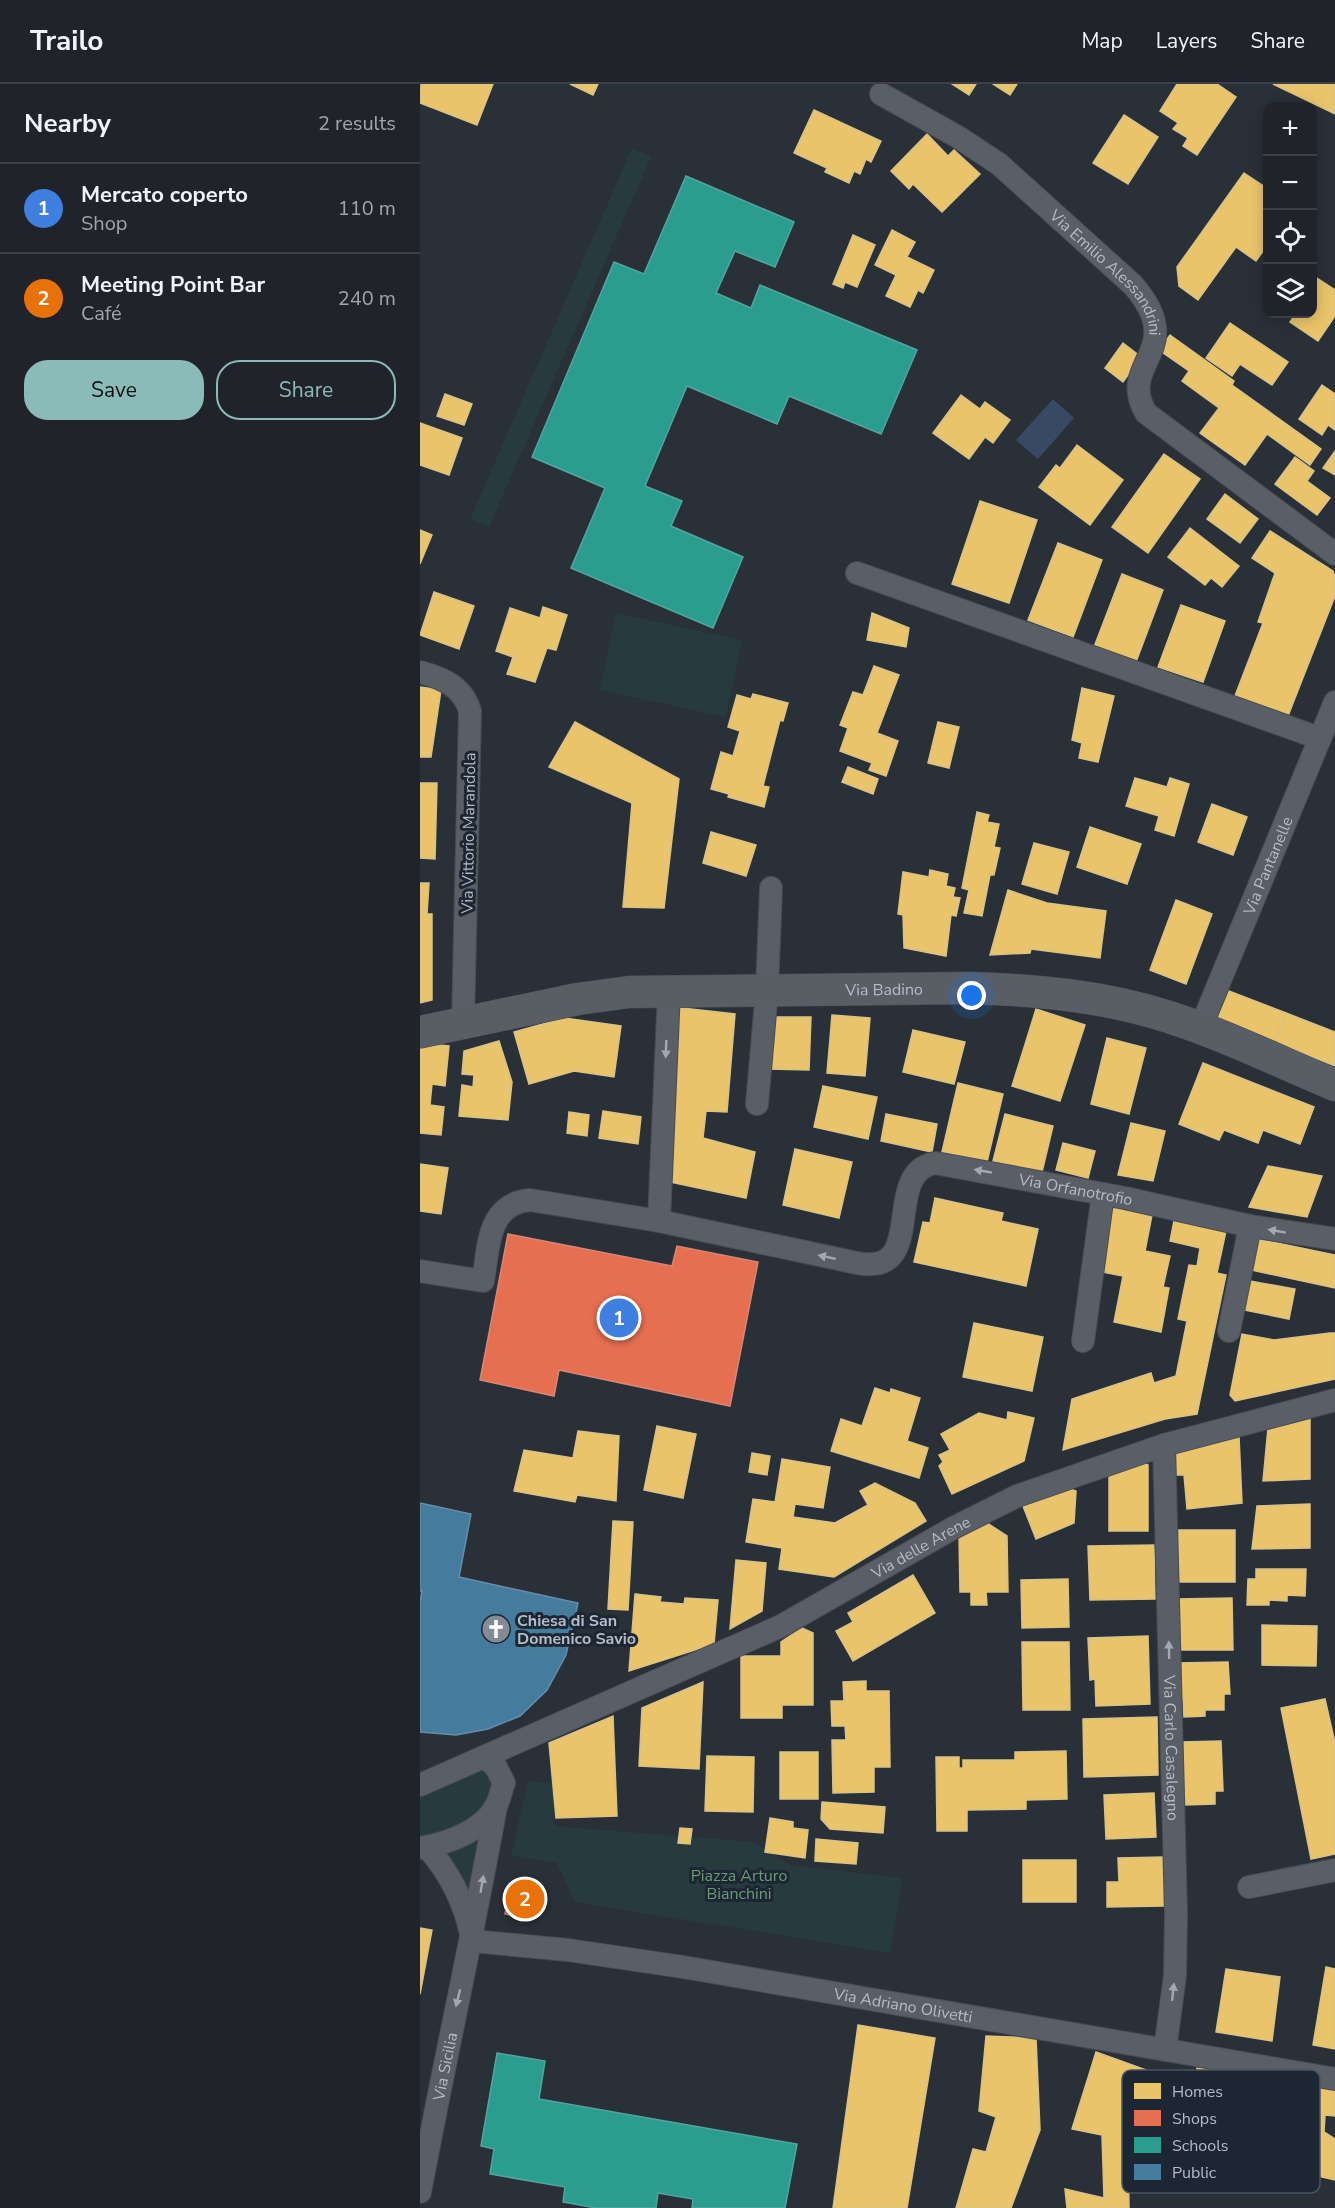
<!DOCTYPE html>
<meta charset="utf-8">
<style>
body{margin:0;font-family:"Nunito Sans",sans-serif;background:#282c32;color:#f1f3f6}
.controls{position:absolute;right:18px;top:18px;display:grid;overflow:hidden;border-radius:12px;box-shadow:0 3px 15px #0003}
.controls button{width:54px;height:54px;display:grid;place-items:center;padding:0;border:0;border-bottom:2px solid #3d4147;background:#20242a;color:#f1f3f6;font:30px sans-serif}
.you{position:absolute;left:552px;top:912px;width:21px;height:21px;margin:-15px;border:4px solid #fff;border-radius:50%;background:#1a73e8;box-shadow:0 0 0 9px #1a73e833}
.badge{display:grid;place-items:center;width:39px;height:39px;border-radius:50%;background:#8bbbb9;color:#fff;font-size:20px;font-weight:700}
.pin{position:absolute;translate:-50% -50%;border:3px solid #fff;box-shadow:0 2px 6px #0006}
.list{margin:0;padding:0;list-style:none}
h2{display:flex;justify-content:space-between;align-items:center;height:78px;margin:0;padding:0 24px;font-size:26px}
h2 small{font-size:20px;font-weight:400;color:#a2a4a8}
.list li{display:grid;grid-template-columns:39px 1fr auto;gap:18px;align-items:center;box-sizing:border-box;height:90px;padding:0 24px;border-top:2px solid #3d4147}
.list b{display:block;font-size:22px;white-space:nowrap}
.list p{margin:0;font-size:20px;white-space:nowrap;color:#a2a4a8}
.list em{font-size:20px;font-style:normal;color:#a2a4a8}
.actions{display:flex;gap:12px;padding:18px 24px}
.actions a{flex:1;padding:14px 0;border:2px solid #8bbbb9;border-radius:24px;text-align:center;font-size:21px;color:#8bbbb9}
.actions .main{background:#8bbbb9;color:#111}
.icon{flex:none;width:33px;height:33px;fill:none;stroke:currentColor;stroke-width:2;stroke-linecap:round;stroke-linejoin:round}
.map{position:relative;flex:none;width:915px;height:2124px;overflow:hidden}
header{display:flex;align-items:center;gap:36px;box-sizing:border-box;height:84px;padding:0 30px;background:#20242a;border-bottom:2px solid #3d4147}
header strong{font-size:28px}
nav{display:flex;gap:33px;margin-inline-start:auto;font-size:21px}
main{display:flex}
aside{flex:1;background:#20242a}
.map>svg:first-child{display:block}
</style>
<header>
<strong>Trailo</strong>
<nav><a>Map</a><a>Layers</a><a>Share</a></nav>
</header>
<main>
<aside>
<h2>Nearby<small>2 results</small></h2>
<ul class="list">
<li><span class="badge" style="background:#3f7fe0">1</span><div><b>Mercato coperto</b><p>Shop</p></div><em>110 m</em></li>
<li><span class="badge" style="background:#e8710a">2</span><div><b>Meeting Point Bar</b><p>Café</p></div><em>240 m</em></li>
</ul>
<div class="actions"><a class="main">Save</a><a>Share</a></div>
</aside>
<div class="map">
<svg width="915" height="2124" viewBox="0 0 915 2124">
<rect width="100%" height="100%" fill="#2a3038"/>
<g fill="#273a3e">
<path d="M212,64L231,73L69,443L50,435Z"/>
<path d="M196,529L322,556L306,633L180,606Z"/>
<path d="M64,1683L75,1701C73,1706 72,1714 69,1719C56,1741 24,1754 0,1755V1709Z"/>
<path d="M108,1697L136,1700L134,1742L334,1758L370,1781L482,1794L470,1869L155,1818L137,1779L91,1772Z"/>
<path d="M64,1747L52,1818L25,1773L27,1764Z"/>
</g>
<path fill="#384963" d="M633,315L654,334L618,375L596,356Z"/>
<g fill="#e9c46a" stroke="#d9c286" stroke-width="1.5">
<path d="M1,0H73L57,41L0,19Z"/>
<path d="M150,0H178L173,11Z"/>
<path d="M532,0H556L549,11Z"/>
<path d="M573,0H597L590,11Z"/>
<path d="M757,0H797L816,13L777,71L763,62L768,54L753,45L758,39L740,27Z"/>
<path d="M853,0H915V30Z"/>
<path d="M394,26L461,57L451,78L446,75L440,90L434,87L429,99L405,88L407,84L374,69Z"/>
<path d="M704,31L738,53L708,100L673,79Z"/>
<path d="M507,50L528,72L534,66L560,90L522,128L493,100L489,105L471,87Z"/>
<path d="M824,89L848,105V160L836,177L816,163L778,216L759,202L757,183Z"/>
<path d="M472,146L495,158L487,173L514,186L503,209L498,206L490,223L466,212L476,191L455,181Z"/>
<path d="M433,151L455,161L437,203L425,198L423,204L413,200Z"/>
<path d="M892,191L915,206V232L898,257L870,238L875,231L872,230H892Z"/>
<path d="M810,239L868,278L852,301L820,280L812,292L786,274Z"/>
<path d="M750,251L814,297L812,301L901,365L890,381L847,350L825,381L780,349L799,324L762,297L769,287L739,266Z"/>
<path d="M703,259L721,273L703,298L685,284Z"/>
<path d="M902,301L915,310V346L908,341L902,351L879,335Z"/>
<path d="M25,310L52,320L44,341L17,332Z"/>
<path d="M541,311L560,325L565,318L590,336L573,359L565,353L549,375L513,349Z"/>
<path d="M0,339L42,354L29,391L0,381Z"/>
<path d="M657,361L703,396L670,441L619,403L636,381L640,384Z"/>
<path d="M915,367V391L903,384Z"/>
<path d="M744,370L780,395L728,469L692,443Z"/>
<path d="M875,373L894,387L887,397L910,414L897,431L855,400Z"/>
<path d="M805,410L838,435L820,459L787,435Z"/>
<path d="M560,417L617,436L589,519L532,500Z"/>
<path d="M770,444L819,482L802,503L791,494L785,501L748,473Z"/>
<path d="M0,446L12,451L0,480Z"/>
<path d="M850,447L913,487L915,494V512L866,637L813,617L843,539L838,538L855,489L832,474Z"/>
<path d="M638,459L682,476L653,553L608,536Z"/>
<path d="M702,490L743,506L716,578L674,563Z"/>
<path d="M14,508L54,522L39,565L0,551Z"/>
<path d="M761,521L805,537L783,598L738,583Z"/>
<path d="M123,523L147,531L136,566L127,564L115,598L87,590L93,573L76,567L90,524L120,534Z"/>
<path d="M452,529L489,544L486,563L447,556Z"/>
<path d="M454,582L479,591L457,649L478,657L466,692L449,686L452,679L420,667L428,644L420,641L433,608L443,611Z"/>
<path d="M0,603L21,606L11,673H0Z"/>
<path d="M662,604L694,612L678,678L659,674L662,659L652,656Z"/>
<path d="M333,610L368,619L363,637L360,636L343,702L349,703L344,723L308,713L309,710L291,705L301,668L313,672L320,647L308,643L317,611L331,615Z"/>
<path d="M155,638L259,695L244,824L203,823L212,719L129,683Z"/>
<path d="M518,638L539,643L529,684L508,679Z"/>
<path d="M428,683L458,695L453,710L422,698Z"/>
<path d="M715,694L747,703L750,694L769,700L754,752L735,746L739,732L706,722Z"/>
<path d="M0,699H17L15,775L0,774Z"/>
<path d="M792,720L827,733L813,771L778,758Z"/>
<path d="M557,728L569,731L567,738L579,740L574,763L580,764L574,791H570L562,832L544,829L549,806L542,804Z"/>
<path d="M670,743L721,760L707,800L657,783Z"/>
<path d="M291,748L336,761L326,792L283,779Z"/>
<path d="M614,759L649,768L637,810L602,800Z"/>
<path d="M510,786L528,790L526,802L535,804L533,813L540,814L536,832L531,831L526,872L484,864L483,831L478,830L483,788L509,793Z"/>
<path d="M0,799H9L7,830H12V916L0,919Z"/>
<path d="M588,806L627,819L686,827L680,874L611,865L610,869L570,871Z"/>
<path d="M756,816L792,830L766,900L730,886Z"/>
<path d="M801,904L866,929L854,958L789,933Z"/>
<path d="M253,923L315,930L307,1028L286,1027L283,1054L335,1068L326,1114L245,1097Z"/>
<path d="M616,925L665,941L640,1017L592,1002Z"/>
<path d="M866,929L915,948V982L854,958Z"/>
<path d="M412,931L450,934L445,992L407,989Z"/>
<path d="M351,933H391L389,986L349,985Z"/>
<path d="M144,934L201,942L194,993L154,987L109,1000L94,948Z"/>
<path d="M493,946L545,958L534,1000L483,988Z"/>
<path d="M687,954L726,964L709,1030L671,1020Z"/>
<path d="M79,957L92,998L88,1036L39,1032L42,1001L53,1003L54,991L42,990L44,967Z"/>
<path d="M0,959L29,962L25,1002L12,1000L10,1021L24,1023L21,1051L0,1049Z"/>
<path d="M783,979L894,1023L880,1060L843,1046L838,1059L804,1046L799,1056L759,1040Z"/>
<path d="M538,999L583,1010L567,1078L522,1068Z"/>
<path d="M403,1002L457,1013L448,1055L394,1043Z"/>
<path d="M183,1027L221,1033L218,1060L179,1054Z"/>
<path d="M149,1028L169,1031L167,1052L147,1049Z"/>
<path d="M466,1030L517,1040L512,1068L461,1057Z"/>
<path d="M585,1030L633,1042L622,1088L573,1077Z"/>
<path d="M711,1039L745,1047L733,1097L698,1091Z"/>
<path d="M643,1059L675,1067L668,1094L636,1086Z"/>
<path d="M375,1065L432,1078L419,1134L363,1121Z"/>
<path d="M0,1080L28,1084L21,1130L0,1127Z"/>
<path d="M848,1082L902,1092L887,1133L829,1123Z"/>
<path d="M515,1114L583,1129L581,1137L618,1145L606,1202L494,1178L503,1138L510,1139Z"/>
<path d="M689,1123L732,1131L725,1167L750,1172L743,1203L749,1204L741,1248L694,1238L703,1192L677,1187Z"/>
<path d="M754,1137L806,1147L797,1189L806,1191L777,1330L745,1335L643,1366L652,1315L731,1289L734,1299L756,1292L767,1237L758,1235L769,1181L777,1182L780,1164L750,1157Z"/>
<path d="M838,1155L915,1171V1204L831,1186Z"/>
<path d="M830,1197L875,1205L869,1235L824,1226Z"/>
<path d="M554,1239L623,1253L612,1307L543,1293Z"/>
<path d="M910,1249H915V1295L815,1317L810,1311L822,1250L854,1256Z"/>
<path d="M455,1304L470,1309L471,1305L500,1314L487,1357L508,1364L499,1394L411,1367L421,1335L442,1342Z"/>
<path d="M588,1328L614,1334L604,1377L532,1410L519,1382L523,1378L519,1371L530,1366L521,1350L559,1329L587,1336Z"/>
<path d="M890,1334V1395L843,1397L848,1344Z"/>
<path d="M237,1342L276,1350L263,1414L224,1406Z"/>
<path d="M158,1347L199,1352L196,1417L157,1411L155,1418L94,1407L104,1366L153,1374Z"/>
<path d="M819,1352L822,1419L767,1425L764,1391H751V1366Z"/>
<path d="M332,1369L350,1372L347,1391L329,1388Z"/>
<path d="M362,1375L410,1383L403,1424L375,1420L373,1433L415,1439L448,1421L440,1407L455,1399L495,1419L506,1437L414,1493L359,1485L362,1464L326,1458L333,1415L355,1418Z"/>
<path d="M720,1377L728,1381V1447H689V1390Z"/>
<path d="M639,1401L656,1407L654,1439L616,1455L601,1417Z"/>
<path d="M890,1420V1464L832,1465L837,1422Z"/>
<path d="M193,1437L213,1438L208,1526L188,1525Z"/>
<path d="M564,1437L587,1452L588,1508H566L567,1521H551V1508H540L539,1452Z"/>
<rect x="758" y="1446" width="57" height="52"/>
<path d="M734,1461L735,1515L670,1516L668,1462Z"/>
<path d="M316,1476L346,1479L342,1527L310,1545Z"/>
<path d="M836,1485H886L885,1512L867,1511V1517L849,1516V1521H827L828,1495H836Z"/>
<path d="M493,1491L515,1529L433,1577L416,1547L433,1538L428,1529Z"/>
<path d="M648,1495L649,1543L602,1544L601,1496Z"/>
<path d="M215,1510L241,1513L240,1518L264,1520L265,1514L298,1516L294,1560L209,1587Z"/>
<path d="M812,1514L813,1566H757L756,1515Z"/>
<path d="M842,1541L897,1542L896,1582L842,1581Z"/>
<path d="M382,1544L393,1549V1621H362V1634H321V1572H361V1558Z"/>
<path d="M728,1552L730,1620L676,1622L675,1595L670,1596L668,1554Z"/>
<path d="M602,1558H649L650,1626H603Z"/>
<path d="M808,1578L810,1610H804V1626H785V1632L764,1633L763,1615L757,1616L756,1579Z"/>
<path d="M446,1597V1607H469L470,1683H454V1708L413,1709L412,1656H426L425,1642H412L411,1617H424L423,1598Z"/>
<path d="M283,1598L279,1685L219,1682L222,1624Z"/>
<path d="M905,1615L915,1659V1770L891,1775L861,1624Z"/>
<path d="M193,1632L197,1732L136,1734L129,1659Z"/>
<path d="M737,1633L738,1691L664,1693L663,1635Z"/>
<path d="M801,1657L803,1707H795V1720L764,1721L762,1658Z"/>
<path d="M646,1667L647,1715L606,1716V1725L547,1726V1747H517L516,1673H539V1684H543V1676H595V1668Z"/>
<rect x="360" y="1668" width="38" height="47"/>
<path d="M287,1672L334,1673L333,1728L285,1727Z"/>
<path d="M734,1709L736,1753L686,1755L684,1711Z"/>
<path d="M402,1718L465,1723L463,1749L410,1745L401,1735Z"/>
<path d="M350,1734L373,1738V1744L388,1746L385,1774L345,1768Z"/>
<path d="M260,1744L272,1745L270,1760L258,1759Z"/>
<path d="M396,1755L438,1759L436,1780L395,1777Z"/>
<path d="M743,1773L744,1822L687,1823V1798H699L698,1774Z"/>
<rect x="603" y="1776" width="53" height="42"/>
<path d="M0,1844L12,1846L0,1910Z"/>
<path d="M906,1883L915,1885V1965L893,1961Z"/>
<path d="M806,1885L860,1893L852,1957L796,1948Z"/>
<path d="M438,1941L515,1954L487,2124H413Z"/>
<path d="M566,1952L616,1954L620,2046L591,2124H536L553,2065L566,2068L576,2033L559,2027Z"/>
<path d="M676,1968L726,1986L708,2062L709,2124H647L645,2105L684,2114L682,2051L652,2045Z"/>
<path d="M777,1984L835,1993L819,2083L759,2075L766,2045L797,2051L800,2028L772,2025Z"/>
<path d="M889,2002L915,2006V2032L905,2031L904,2048L915,2055V2096L876,2087Z"/>
</g>
<g fill="#e76f51" stroke="#d88675" stroke-width="1.5">
<path d="M88,1150L252,1182L257,1162L338,1178L310,1322L139,1286L134,1312L60,1296Z"/>
<path d="M90,1801L118,1806L113,1835L85,1830Z"/>
</g>
<g fill="#2a9d8f" stroke="#53a6a0" stroke-width="1.5">
<path d="M266,92L374,138L355,183L315,167L296,209L331,224L340,201L497,266L461,350L369,312L357,340L267,302L225,402L262,417L251,442L323,473L293,544L151,484L185,404L112,373L194,178L224,190Z"/>
<path d="M77,1969L125,1977L119,2015L377,2060L365,2124H272L273,2115L238,2109L236,2124H176L143,2118L145,2103L70,2090L74,2065L61,2062Z"/>
</g>
<path fill="#457b9d" stroke="#668eaa" stroke-width="1.5" d="M0,1419L51,1430L39,1493L158,1519L146,1571L127,1606L100,1632L68,1645L36,1651L0,1648V1518L2,1507H0Z"/>
<g fill="none" stroke-linecap="round" stroke-linejoin="round">
<g stroke="#484c53" stroke-width="24">
<g id="street">
<path id="s1" d="M461,10L538,53L579,80L713,201C770,267 696,278 726,329L915,470"/>
<path d="M437,489L899,654"/>
<path d="M0,588C23,594 43,603 50,627L43,939"/>
<path id="s2" d="M780,945L915,618"/>
<path d="M337,1020L347,906L351,804"/>
<path d="M239,1137L249,907"/>
<path id="s3" d="M0,1187L63,1197C69,1162 67,1120 110,1116L239,1137L437,1179C510,1193 460,1089 515,1079L705,1114L830,1142L915,1155"/>
<path d="M809,1247L830,1142"/>
<path d="M663,1257L683,1110"/>
<path id="s4" d="M744,1361L756,1830L755,1891L745,1966"/>
<path id="s5" d="M0,1701L361,1542L535,1443L597,1412L744,1361L915,1316"/>
<path d="M7,1763C29,1788 44,1817 51,1850"/>
<path d="M0,1764C26,1760 63,1747 76,1722C80,1715 81,1706 84,1699L76,1683L66,1674"/>
<path d="M829,1803L915,1786"/>
<path id="s6" d="M52,1857L148,1866L263,1883L915,1995"/>
<path id="s7" d="M0,2108C24,1979 53,1851 76,1722"/>
</g>
</g>
<g stroke="#484c53" stroke-width="33">
<g id="secondary">
<path id="s8" d="M0,948L158,915L209,908L549,904C617,906 684,912 749,933C805,951 860,978 915,1001"/>
</g>
</g>
<use href="#street" stroke="#5a5e66" stroke-width="22"/>
<use href="#secondary" stroke="#595d64" stroke-width="32"/>
</g>
<defs><path id="oneway-solid" d="M-6-.8H1V-3.2L6.5 0L1 3.2V.8H-6Z" transform="scale(1.5)"/></defs>
<g fill="#a2a9b5">
<use href="#oneway-solid" transform="translate(246 965) rotate(92)"/>
<use href="#oneway-solid" transform="translate(563 1087) rotate(-170)"/>
<use href="#oneway-solid" transform="translate(857 1147) rotate(-170)"/>
<use href="#oneway-solid" transform="translate(407 1173) rotate(-168)"/>
<use href="#oneway-solid" transform="translate(749 1566) rotate(-91)"/>
<use href="#oneway-solid" transform="translate(62 1800) rotate(-80)"/>
<use href="#oneway-solid" transform="translate(753 1908) rotate(-84)"/>
<use href="#oneway-solid" transform="translate(38 1914) rotate(104)"/>
</g>
<defs>
<g id="church-disc" transform="scale(1.5)"><circle r="9.5" fill="#848b96" stroke="#1d2633"/><path d="M-1.2-6h2.4v3.5h3.3v2.4h-3.3V6h-2.4V-.1h-3.3v-2.4h3.3Z" fill="#fff"/></g>
</defs>
<g fill-rule="evenodd">
<use href="#church-disc" x="76" y="1545"/>
</g>
<g text-anchor="middle" stroke-width="6" stroke-linejoin="round" paint-order="stroke">
<g font-size="16" fill="#b4bcc9" stroke="#1d2633">
<text dy="6" stroke="none"><textPath href="#s1" startOffset="292">Via Emilio Alessandrini</textPath></text>
<text transform="translate(48 749) rotate(-89)" y="6">Via Vittorio Marandola</text>
<text dy="6" stroke="none"><textPath href="#s2" startOffset="177">Via Pantanelle</textPath></text>
<text dy="6" stroke="none"><textPath href="#s8" startOffset="468">Via Badino</textPath></text>
<text dy="6" stroke="none"><textPath href="#s3" startOffset="789">Via Orfanotrofio</textPath></text>
<text dy="6" stroke="none"><textPath href="#s5" startOffset="555">Via delle Arene</textPath></text>
<text dy="6" stroke="none"><textPath href="#s4" startOffset="303">Via Carlo Casalegno</textPath></text>
<text dy="6" stroke="none"><textPath href="#s6" startOffset="436">Via Adriano Olivetti</textPath></text>
<text dy="6" stroke="none"><textPath href="#s7" startOffset="128">Via Sicilia</textPath></text>
</g>
<g font-size="16" font-weight="bold" fill="#b4bcc9" stroke="#1d2633" text-anchor="start">
<text x="97" y="1542">Chiesa di San<tspan x="97" dy="18">Domenico Savio</tspan></text>
</g>
<g font-size="16" fill="#6b9a76" stroke="#1d2633">
<text x="319" y="1797">Piazza Arturo<tspan x="319" dy="18">Bianchini</tspan></text>
</g>
</g>
<rect x="702" y="1986" width="198" height="123" rx="9" fill="#1d2633" stroke="#4a5360" stroke-width="1.5"/>
<rect x="714" y="1999" width="27" height="16" fill="#e9c46a"/>
<rect x="714" y="2026" width="27" height="16" fill="#e76f51"/>
<rect x="714" y="2053" width="27" height="16" fill="#2a9d8f"/>
<rect x="714" y="2080" width="27" height="16" fill="#457b9d"/>
<g font-size="16" fill="#b4bcc9">
<text x="752" y="2013">Homes</text>
<text x="752" y="2040">Shops</text>
<text x="752" y="2067">Schools</text>
<text x="752" y="2094">Public</text>
</g>
</svg>
<div class="controls">
<button>+</button>
<button>−</button>
<button><svg class="icon" aria-label="locate" viewBox="0 0 24 24"><circle cx="12" cy="12" r="6"/><path d="M12 2v4M12 18v4M2 12h4M18 12h4"/></svg></button>
<button><svg class="icon" aria-label="layers" viewBox="0 0 24 24"><path d="M12 4l9 5-9 5-9-5zM3 14l9 5 9-5"/></svg></button>
</div>
<div class="you"></div>
<div class="pin badge" style="left:199px;top:1234px;background:#3f7fe0">1</div>
<div class="pin badge" style="left:105px;top:1815px;background:#e8710a">2</div>
</div>
</main>
